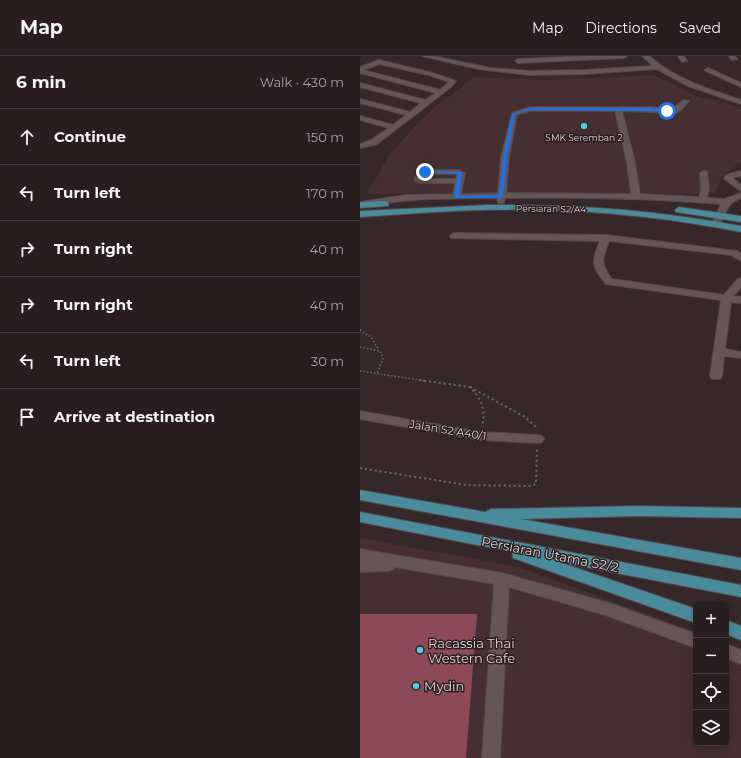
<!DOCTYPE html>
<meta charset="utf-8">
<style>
body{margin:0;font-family:Montserrat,sans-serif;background:#302729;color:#f1f3f6}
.controls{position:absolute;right:12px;bottom:12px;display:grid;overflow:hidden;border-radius:6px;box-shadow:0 2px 6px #0003}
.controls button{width:36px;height:36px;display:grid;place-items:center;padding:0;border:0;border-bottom:1px solid #443c3e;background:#281e20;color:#f1f3f6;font:20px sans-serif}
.stop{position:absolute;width:12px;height:12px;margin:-9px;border:3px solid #1a73e8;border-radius:50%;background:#fff}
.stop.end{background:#1a73e8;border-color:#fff;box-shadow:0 1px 4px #0008}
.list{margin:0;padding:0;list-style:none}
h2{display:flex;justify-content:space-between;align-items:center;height:52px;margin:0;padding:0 16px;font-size:17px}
h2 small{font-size:13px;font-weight:400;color:#a5a2a5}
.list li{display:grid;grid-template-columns:26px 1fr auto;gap:12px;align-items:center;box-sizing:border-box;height:56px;padding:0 16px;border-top:1px solid #443c3e}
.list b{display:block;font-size:15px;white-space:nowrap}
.list em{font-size:13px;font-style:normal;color:#a5a2a5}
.icon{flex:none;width:22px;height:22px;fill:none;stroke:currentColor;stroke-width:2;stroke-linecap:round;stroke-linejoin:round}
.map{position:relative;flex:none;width:381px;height:702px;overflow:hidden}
header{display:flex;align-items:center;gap:24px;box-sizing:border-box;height:56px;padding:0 20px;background:#281e20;border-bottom:1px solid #443c3e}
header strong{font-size:19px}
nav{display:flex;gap:22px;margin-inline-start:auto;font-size:14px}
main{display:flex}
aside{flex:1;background:#281e20}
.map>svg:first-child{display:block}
</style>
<header>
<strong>Map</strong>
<nav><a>Map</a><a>Directions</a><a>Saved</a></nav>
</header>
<main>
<aside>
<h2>6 min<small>Walk · 430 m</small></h2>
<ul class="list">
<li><svg class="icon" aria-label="ahead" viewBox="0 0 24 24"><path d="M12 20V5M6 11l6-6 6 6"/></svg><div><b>Continue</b></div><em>150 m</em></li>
<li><svg class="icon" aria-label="left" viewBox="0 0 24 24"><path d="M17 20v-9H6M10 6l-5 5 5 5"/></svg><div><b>Turn left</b></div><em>170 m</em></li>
<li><svg class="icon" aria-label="right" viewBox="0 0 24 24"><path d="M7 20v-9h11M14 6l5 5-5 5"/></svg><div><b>Turn right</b></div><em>40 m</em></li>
<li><svg class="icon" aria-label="right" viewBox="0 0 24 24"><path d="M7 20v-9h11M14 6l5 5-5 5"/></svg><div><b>Turn right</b></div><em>40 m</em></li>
<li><svg class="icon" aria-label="left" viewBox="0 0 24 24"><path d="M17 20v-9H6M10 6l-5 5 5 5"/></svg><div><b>Turn left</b></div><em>30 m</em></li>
<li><svg class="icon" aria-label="arrive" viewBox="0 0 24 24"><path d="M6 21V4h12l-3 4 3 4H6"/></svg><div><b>Arrive at destination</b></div></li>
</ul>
</aside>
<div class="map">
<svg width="381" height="702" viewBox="0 0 381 702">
<rect width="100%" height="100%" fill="#36282a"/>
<g fill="#452f32">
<path d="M293,19L337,40L381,51V106L364,119L354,138L136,137L7,138L29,99L56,69L82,44L90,40L113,21L189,24Z"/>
<path d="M0,482L158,511L336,576V687H366V587L381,592V702H0Z"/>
</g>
<path fill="#8c4a56" d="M0,558H117L106,702H0Z"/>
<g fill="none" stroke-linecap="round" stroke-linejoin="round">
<g stroke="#534749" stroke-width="2">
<g id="minor">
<path d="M62,0H73L130,12L170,15L225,14L293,10L282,0H289C315,23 348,33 381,44V48L328,30L297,13L225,18L170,19L119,13Z"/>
<path d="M227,0H267L264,2L158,7L155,5L158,3Z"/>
<path d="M318,0H324L327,5L322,6Z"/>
<path d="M369,0H375L377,3L372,4Z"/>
<path d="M19,4L73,17L96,25L92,30L69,48L17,88L0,92V88L11,84L29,72L0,64V60L33,69L46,59L0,47V43L50,56L61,47L0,31V27L65,44L76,37L0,17V11ZM19,8L69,19L89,26L80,34L3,14Z"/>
<path d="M348,12L381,27V31L346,15L345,14Z"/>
<path d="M324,44L329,45C326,48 322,54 318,56C313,58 271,55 262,55L275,107L280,138L339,141L341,133L340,117L344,115H347L349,133L347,142L365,143L381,137V142C367,146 366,158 359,170L356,171L352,168L361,148C289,142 218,141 145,142L144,147H138L137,142C91,143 45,141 0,152V146L46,139L93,138L95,127H60L54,124L59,114H99L105,117L101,138L138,137L141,101L152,57L170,51H292L312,53ZM170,55H255L267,107L271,138L146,137L149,101L157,59ZM65,118H97L96,123H63Z"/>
<path d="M381,115V120L372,122L381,129V135L364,123L366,119Z"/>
<path d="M94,177L246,179L377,195L381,198V205L371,199L249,185C242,203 240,208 252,223L364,239L378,223L381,222V231L373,240L381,241V247L371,246L365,293L381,296V302L364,300L362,320L360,323H352L350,320L361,244L246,228C231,210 231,206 240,185L91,182L90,180Z"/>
<path d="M0,355L120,376L178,379L182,380L184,383L182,386L178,387L120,384L0,363Z"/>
<path d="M0,493L142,517L246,546L336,578V592L245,559L149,531L140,702H122L134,528L35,511L34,513L29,515L0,516Z"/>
<path d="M366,588L381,594V608L366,602Z"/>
</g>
</g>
<g stroke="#534749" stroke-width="2">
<g id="major">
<path d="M25,145L29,148L28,150L0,152V146Z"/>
<path d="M127,149C213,148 297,154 381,170V176C314,163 247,155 179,154C119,152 60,157 0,161V155Z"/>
<path d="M319,151L381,160V166L316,156L315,154Z"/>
<path d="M0,434L125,456L131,453L279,450L381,452V462L279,460L161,463L381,502V514L0,444Z"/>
<path d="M0,456L381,529V541L199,506L336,553V567L153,502L152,496L0,466Z"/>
<path d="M366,564L381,570V584L366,578Z"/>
</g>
</g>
<g stroke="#726667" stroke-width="1.5" stroke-dasharray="1.5 2" stroke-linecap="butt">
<path d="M0,274L11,281L19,294"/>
<path d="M0,291L20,295L23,302L17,318"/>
<path d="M0,315L66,325"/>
</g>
<g stroke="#726667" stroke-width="2" stroke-dasharray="2 3" stroke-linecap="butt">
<path d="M59,324L110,331C122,344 126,353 122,371"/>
<path d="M110,331L165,361L178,373"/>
<path d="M0,412L106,429L171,430L176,428L177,392"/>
</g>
<use href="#minor" fill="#665558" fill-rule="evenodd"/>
<use href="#major" fill="#498a9b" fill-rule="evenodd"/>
</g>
<path fill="#1a73e8" d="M170,52H292L309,55L170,54L155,58L147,101L143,140L141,142H94L98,118L62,116L65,115L102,116L99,140L139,139L143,101L152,58Z"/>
<g fill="#58c9e3" stroke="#2c1e20" stroke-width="1.5">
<circle cx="224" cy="70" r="4"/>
<circle cx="60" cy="594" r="4"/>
<circle cx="56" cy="630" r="4"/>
</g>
<g text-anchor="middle" stroke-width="3" stroke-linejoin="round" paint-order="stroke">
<g font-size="9" fill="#dfd6d7" stroke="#2c1e20">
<text x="224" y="85">SMK Seremban 2</text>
</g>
<g font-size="9" fill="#dfd6d7" stroke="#2c1e20">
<text transform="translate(191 153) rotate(1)" y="3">Persiaran S2/A4</text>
</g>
<g font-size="11" fill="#dfd6d7" stroke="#2c1e20">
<text transform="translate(88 374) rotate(9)" y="4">Jalan S2 A40/1</text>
</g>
<g font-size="13" fill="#dfd6d7" stroke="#2c1e20">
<text transform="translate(190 498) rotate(11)" y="5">Persiaran Utama S2/2</text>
</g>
<g font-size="13" fill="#dfd6d7" stroke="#2c1e20" text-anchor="start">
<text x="68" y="592">Racassia Thai<tspan x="68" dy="15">Western Cafe</tspan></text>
<text x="64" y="635">Mydin</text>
</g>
</g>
</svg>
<div class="controls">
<button>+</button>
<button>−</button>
<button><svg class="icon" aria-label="locate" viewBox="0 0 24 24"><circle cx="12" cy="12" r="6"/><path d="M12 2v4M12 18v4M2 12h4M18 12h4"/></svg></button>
<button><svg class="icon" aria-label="layers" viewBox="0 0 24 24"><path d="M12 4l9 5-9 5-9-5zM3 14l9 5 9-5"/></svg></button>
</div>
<div class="stop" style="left:307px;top:55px"></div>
<div class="stop end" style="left:65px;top:116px"></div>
</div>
</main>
